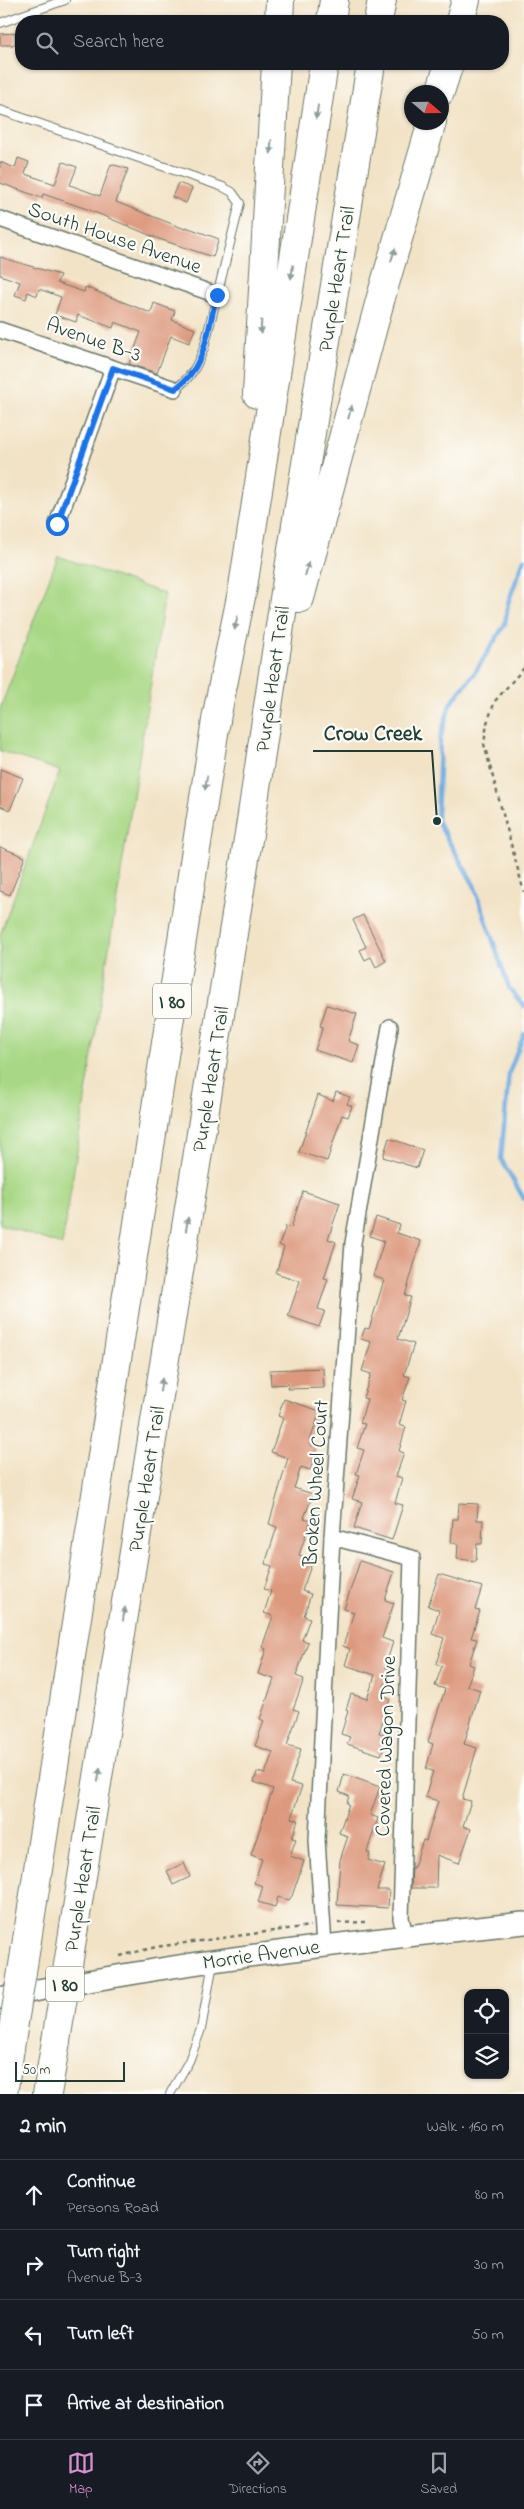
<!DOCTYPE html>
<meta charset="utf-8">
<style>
body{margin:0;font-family:"Indie Flower",sans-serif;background:#20242c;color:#f1f3f6}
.controls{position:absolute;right:15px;bottom:15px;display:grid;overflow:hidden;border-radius:10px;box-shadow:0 1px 4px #0004}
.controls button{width:45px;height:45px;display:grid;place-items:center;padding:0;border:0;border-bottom:1px solid #363941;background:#171b24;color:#f1f3f6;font:25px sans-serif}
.compass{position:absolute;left:404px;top:85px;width:45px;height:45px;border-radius:50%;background:#171b24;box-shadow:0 1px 4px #0004;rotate:110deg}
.scale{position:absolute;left:15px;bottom:12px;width:110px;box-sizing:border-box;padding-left:5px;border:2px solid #1f3d34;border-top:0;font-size:14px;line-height:18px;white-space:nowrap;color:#1f3d34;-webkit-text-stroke:4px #fdfcf7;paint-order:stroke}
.stop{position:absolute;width:15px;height:15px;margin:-11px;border:4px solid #1a73e8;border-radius:50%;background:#fff}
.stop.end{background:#1a73e8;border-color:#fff;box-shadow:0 1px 5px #0008}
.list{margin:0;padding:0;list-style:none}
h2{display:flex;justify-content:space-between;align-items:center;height:65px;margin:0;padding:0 20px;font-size:21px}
h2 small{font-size:16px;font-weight:400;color:#9ea1a6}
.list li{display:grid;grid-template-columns:32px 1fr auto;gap:15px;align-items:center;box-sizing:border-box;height:70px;padding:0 20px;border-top:1px solid #363941}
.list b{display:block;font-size:19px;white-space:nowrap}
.list p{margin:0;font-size:16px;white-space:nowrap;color:#9ea1a6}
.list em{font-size:16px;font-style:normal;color:#9ea1a6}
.icon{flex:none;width:28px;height:28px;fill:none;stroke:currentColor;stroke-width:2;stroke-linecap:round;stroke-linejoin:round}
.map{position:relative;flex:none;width:524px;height:2094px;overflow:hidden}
.search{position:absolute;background:#171b24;box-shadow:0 1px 4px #0004;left:15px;right:15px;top:15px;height:55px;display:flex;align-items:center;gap:12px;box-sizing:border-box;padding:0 18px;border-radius:20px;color:#9ea1a6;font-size:19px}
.sheet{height:345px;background:#171b24}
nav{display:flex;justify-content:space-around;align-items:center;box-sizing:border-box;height:70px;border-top:1px solid #363941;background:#171b24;font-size:14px;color:#9ea1a6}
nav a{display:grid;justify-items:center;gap:2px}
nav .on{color:#d690ce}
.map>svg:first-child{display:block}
</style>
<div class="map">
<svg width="524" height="2094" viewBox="0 0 524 2094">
<rect width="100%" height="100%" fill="#fdfcf7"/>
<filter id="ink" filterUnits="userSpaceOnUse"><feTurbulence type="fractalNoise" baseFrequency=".02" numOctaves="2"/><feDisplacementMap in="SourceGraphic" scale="10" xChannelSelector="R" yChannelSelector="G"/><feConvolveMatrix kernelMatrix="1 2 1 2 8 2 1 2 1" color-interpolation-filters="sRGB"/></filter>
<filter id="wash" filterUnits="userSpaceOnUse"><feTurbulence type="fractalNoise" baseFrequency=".0096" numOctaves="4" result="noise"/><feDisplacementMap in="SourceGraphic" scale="20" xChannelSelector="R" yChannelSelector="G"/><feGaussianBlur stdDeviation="1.12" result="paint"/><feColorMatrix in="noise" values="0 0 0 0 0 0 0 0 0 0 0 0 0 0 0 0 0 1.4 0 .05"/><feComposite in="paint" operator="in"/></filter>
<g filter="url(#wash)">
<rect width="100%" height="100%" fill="#f2e3c6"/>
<path fill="#a8d885" stroke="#648a5c" d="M58,556L165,594L62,1245L0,1224V935L60,771L0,751V709Z"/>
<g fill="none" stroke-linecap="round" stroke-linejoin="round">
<g stroke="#6eace1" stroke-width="4.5">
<path d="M524,559L508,603L505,624L474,674L450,704L440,739L437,821L474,885L509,988L524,1006"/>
<path d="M524,1034L509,1073L501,1159L524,1199"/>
</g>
</g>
<g id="blocks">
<g fill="#dd997e">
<path d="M15,33V45H0V34Z"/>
<path d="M18,158L29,162L25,174L55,184L63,162L77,167L70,185L100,196L111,164L128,169L116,202L185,229L186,227L219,239L213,257L159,239L87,209L43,194L42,198L0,183V162L15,168Z"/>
<path d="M178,183L192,188L186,203L172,197Z"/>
<path d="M0,257L60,275L57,283L84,292L85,287L151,313L154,303L175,311L172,320L195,329L189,343L171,336L157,373L129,364L141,332L115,322L113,328L78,315L76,322L55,315L61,297L39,289L37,296L28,292L26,299L15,295L20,282L0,275Z"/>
<path d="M0,769L23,778L10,810L0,806Z"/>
<path d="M0,847L25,857L10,895L0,891Z"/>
<path d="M363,915L386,961L376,967L371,957L365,960L360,950L366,947L353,920Z"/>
<path d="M327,1005L357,1014L348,1041L359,1045L353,1063L315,1050L323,1027L320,1026Z"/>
<path d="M336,1092L350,1097L347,1104L352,1106L348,1117L342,1115L327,1161L299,1152L318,1095L333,1101Z"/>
<path d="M389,1138L423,1150L417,1168L383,1157Z"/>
<path d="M303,1191L340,1203L328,1239L336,1242L324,1278L328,1279L318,1309L325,1311L319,1327L288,1316L300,1281L276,1273L284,1247L279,1245L286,1226L291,1228Z"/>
<path d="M376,1217L400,1225L397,1233L421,1241L405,1296L411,1297L398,1339L414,1344L404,1375L410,1377L402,1400L406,1401L399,1425L406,1427L399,1451L404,1453L396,1476L402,1478L395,1503L403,1505L392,1540L354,1528L362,1502L352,1499L360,1475L356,1474L364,1450L357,1448L365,1424L360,1423L367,1399L363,1398L371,1374L362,1371L371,1342L361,1339L365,1328L369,1329L384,1280L373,1276L384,1241L370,1236Z"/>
<path d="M323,1368L324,1388L287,1389L289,1384L271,1385L270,1370Z"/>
<path d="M284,1399L320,1411L309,1444L317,1447L310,1470L301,1467L294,1488L313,1494L304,1518L311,1520L299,1555L313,1560L302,1591L311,1594L304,1616L310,1618L302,1640L308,1642L296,1676L304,1679L293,1709L299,1711L287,1745L301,1749L290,1783L302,1786L291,1818L298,1820L292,1838L296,1839L290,1856L304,1861L292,1896L289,1900L278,1897L275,1907L258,1902L263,1886L254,1883L262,1859L251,1855L273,1789L254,1782L257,1772L265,1774L273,1752L255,1746L264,1721L260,1719L274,1679L258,1674L266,1649L262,1647L273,1616L264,1613L271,1591L264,1589L272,1566L265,1564L277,1527L269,1524L288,1458L271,1452L283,1418L278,1416Z"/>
<path d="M459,1503L478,1504L477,1520H483L482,1544H477L476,1561L457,1559L458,1544L451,1543L453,1519H458Z"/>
<path d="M360,1561L394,1572L385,1600L394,1603L382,1638L393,1642L385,1667L390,1669L381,1696L390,1699L379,1733L388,1736L381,1755L347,1744L350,1737L341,1734L348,1711L346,1710L351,1694L367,1699L375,1675L345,1665L350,1649L343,1646L354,1612L344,1609Z"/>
<path d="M439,1574L482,1587L475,1610L480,1611L471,1638L477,1639L469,1664L474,1666L467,1686L480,1690L464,1744L477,1748L462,1799L471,1801L463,1826L471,1829L459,1863L437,1855L436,1888H411L412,1867H414L423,1840L426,1841L438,1801L425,1797L433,1771L426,1769L433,1744L428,1742L445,1689L435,1686L442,1666L436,1664L444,1638L432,1634L439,1610L428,1606Z"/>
<path d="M344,1774L380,1787L370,1815L378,1818L367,1852L370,1853L368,1860L385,1865L377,1890H389L388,1908L337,1905L340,1860L348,1836L339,1833L349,1804L347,1803L349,1796L339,1792Z"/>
<path d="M184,1863L190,1877L173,1885L167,1871Z"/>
</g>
</g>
</g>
<g filter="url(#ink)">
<use href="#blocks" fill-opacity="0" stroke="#697767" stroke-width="1"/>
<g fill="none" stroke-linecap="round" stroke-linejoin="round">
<g stroke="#697767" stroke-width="10">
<g id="service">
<path d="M0,23L65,0"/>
<path d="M0,110L223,187L232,192L240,203L204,348C197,366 191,378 175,389"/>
<path d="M170,2094L189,2061L201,2029L213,1963"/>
</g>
</g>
<g stroke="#697767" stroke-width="18">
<g id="minor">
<path d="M0,219L217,295"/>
<path d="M0,330L175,389"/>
<path d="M57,524L113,368"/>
<path d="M332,1537L412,1558L401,1918L405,1936"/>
<path d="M324,1945L317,1840L332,1537L353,1243L390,1027"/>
</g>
</g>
<g stroke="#697767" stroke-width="24">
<path id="secondary" d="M0,1998C53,1986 106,1978 160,1969C281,1950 402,1936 524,1923"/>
</g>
<g stroke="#697767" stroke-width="30">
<g id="motorway">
<path d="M279,21L280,0"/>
<path d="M331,21L334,0"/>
<path d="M378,21L382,0"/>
<path d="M460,21L466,0"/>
<path d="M440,92L449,64"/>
<path d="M257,394L276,64"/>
<path d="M300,598L381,297L432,122"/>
<path d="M74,1927L251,821L284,599L371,64"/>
<path d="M27,1940L217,714L243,587L324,64"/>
<path d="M3,2094L10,2048"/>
<path d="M47,2094L56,2041"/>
</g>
</g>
<g stroke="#697767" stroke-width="2.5" stroke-dasharray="4 4" stroke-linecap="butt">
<path d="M524,668L495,701L487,723L484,744L524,892"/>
<path d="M338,1923L365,1922"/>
<path d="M120,1956L156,1947L310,1926"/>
</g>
<use href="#service" stroke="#fff" stroke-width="8"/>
<use href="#minor" stroke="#fff" stroke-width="15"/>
<use href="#secondary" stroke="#fff" stroke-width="21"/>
<use href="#motorway" stroke="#fff" stroke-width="28"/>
<g stroke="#697767" stroke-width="30" stroke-linecap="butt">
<g id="motorway-bridge">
<path d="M56,2041L74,1927"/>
<path d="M10,2048L27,1940"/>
</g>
</g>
<use href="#motorway-bridge" stroke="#fff" stroke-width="28"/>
</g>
<defs><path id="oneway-solid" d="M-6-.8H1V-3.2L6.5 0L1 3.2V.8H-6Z" transform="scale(1.25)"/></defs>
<g fill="#8f9e9a">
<use href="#oneway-solid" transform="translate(317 112) rotate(99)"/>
<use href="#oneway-solid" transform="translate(271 147) rotate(93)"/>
<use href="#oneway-solid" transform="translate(393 255) rotate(-73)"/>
<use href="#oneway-solid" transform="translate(292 272) rotate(99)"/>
<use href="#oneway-solid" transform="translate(261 327) rotate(93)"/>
<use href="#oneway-solid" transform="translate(350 412) rotate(-75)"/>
<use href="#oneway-solid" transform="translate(307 569) rotate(-75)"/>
<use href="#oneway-solid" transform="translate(236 623) rotate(102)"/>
<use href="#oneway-solid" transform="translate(206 783) rotate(99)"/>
<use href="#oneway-solid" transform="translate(187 1224) rotate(-81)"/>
<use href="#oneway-solid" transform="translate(161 1385) rotate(-81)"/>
<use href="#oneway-solid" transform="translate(124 1614) rotate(-81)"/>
<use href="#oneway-solid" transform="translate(99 1775) rotate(-81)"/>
</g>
</g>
<g fill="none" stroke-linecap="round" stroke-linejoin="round" filter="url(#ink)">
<path stroke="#1a73e8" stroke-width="6" d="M57,524L113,368L175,389C207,367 207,330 217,295"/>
</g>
<g text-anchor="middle" stroke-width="4.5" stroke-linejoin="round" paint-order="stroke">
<g fill="#fdfcf7" stroke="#62766e" stroke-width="1">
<rect x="153" y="983.5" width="38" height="35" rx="4"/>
<rect x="46" y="1966.5" width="38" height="35" rx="4"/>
</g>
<g font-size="20" font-weight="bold" fill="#1f3d34">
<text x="172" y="1008">I 80</text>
<text x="65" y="1991">I 80</text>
</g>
<g font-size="21" fill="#1f3d34" stroke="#fdfcf7">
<text transform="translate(115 237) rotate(19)" y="7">South House Avenue</text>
<text transform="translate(336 279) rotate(-81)" y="7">Purple Heart Trail</text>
<text transform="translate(94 339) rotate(19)" y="7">Avenue B-3</text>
<text transform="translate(272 679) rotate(-82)" y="7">Purple Heart Trail</text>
<text transform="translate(210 1079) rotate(-81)" y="7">Purple Heart Trail</text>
<text transform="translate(146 1479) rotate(-81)" y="7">Purple Heart Trail</text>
<text transform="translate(315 1483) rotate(-86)" y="7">Broken Wheel Court</text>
<text transform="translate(385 1746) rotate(-88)" y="7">Covered Wagon Drive</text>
<text transform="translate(82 1879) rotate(-81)" y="7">Purple Heart Trail</text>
<text transform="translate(261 1954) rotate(-8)" y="7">Morrie Avenue</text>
</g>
</g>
<path fill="none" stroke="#1f3d34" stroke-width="2" d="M437 821L432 751H313"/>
<circle fill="#1f3d34" stroke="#fdfcf7" stroke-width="2" cx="437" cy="821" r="5"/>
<g font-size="22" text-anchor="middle" font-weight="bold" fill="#1f3d34" stroke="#fdfcf7" stroke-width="4.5" stroke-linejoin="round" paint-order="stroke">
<text x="373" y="740">Crow Creek</text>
</g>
</svg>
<div class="controls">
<button><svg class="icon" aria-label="locate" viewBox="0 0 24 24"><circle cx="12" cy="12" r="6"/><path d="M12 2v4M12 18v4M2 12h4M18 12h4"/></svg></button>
<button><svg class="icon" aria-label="layers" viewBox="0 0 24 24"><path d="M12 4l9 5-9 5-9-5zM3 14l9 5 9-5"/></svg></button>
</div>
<svg class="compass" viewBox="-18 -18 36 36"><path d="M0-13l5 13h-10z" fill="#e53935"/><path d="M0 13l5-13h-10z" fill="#9ea1a6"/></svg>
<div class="scale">50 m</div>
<div class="stop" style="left:57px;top:524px"></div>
<div class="stop end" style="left:217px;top:295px"></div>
<div class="search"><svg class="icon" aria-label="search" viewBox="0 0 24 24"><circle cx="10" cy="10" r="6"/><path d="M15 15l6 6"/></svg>Search here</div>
</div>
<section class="sheet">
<h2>2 min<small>Walk · 160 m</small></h2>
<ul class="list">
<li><svg class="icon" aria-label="ahead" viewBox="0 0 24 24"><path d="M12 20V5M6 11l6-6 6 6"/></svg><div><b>Continue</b><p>Persons Road</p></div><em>80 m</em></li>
<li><svg class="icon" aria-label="right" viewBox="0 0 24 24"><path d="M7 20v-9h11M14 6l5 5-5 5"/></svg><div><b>Turn right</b><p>Avenue B-3</p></div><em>30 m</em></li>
<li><svg class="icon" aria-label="left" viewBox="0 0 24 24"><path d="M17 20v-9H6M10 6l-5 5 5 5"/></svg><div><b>Turn left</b></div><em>50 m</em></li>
<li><svg class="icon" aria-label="arrive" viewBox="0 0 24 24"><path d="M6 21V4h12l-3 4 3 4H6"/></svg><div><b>Arrive at destination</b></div></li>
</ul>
</section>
<nav>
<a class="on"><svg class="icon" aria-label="map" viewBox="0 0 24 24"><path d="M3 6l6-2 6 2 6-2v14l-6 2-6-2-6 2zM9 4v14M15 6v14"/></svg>Map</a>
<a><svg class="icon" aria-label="directions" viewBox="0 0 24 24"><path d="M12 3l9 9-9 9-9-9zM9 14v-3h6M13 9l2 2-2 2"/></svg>Directions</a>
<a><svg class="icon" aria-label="saved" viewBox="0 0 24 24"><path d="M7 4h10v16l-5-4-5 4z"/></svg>Saved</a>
</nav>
